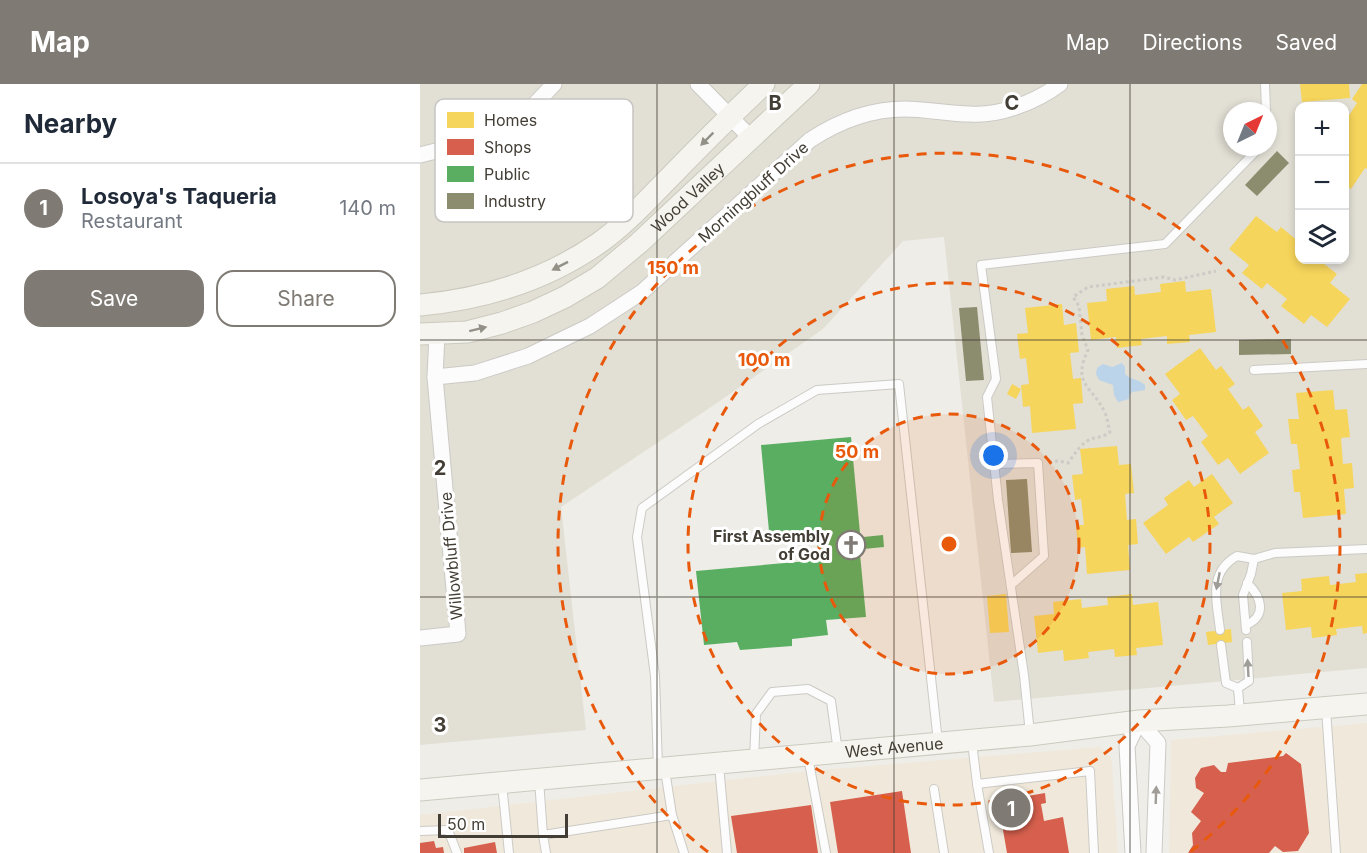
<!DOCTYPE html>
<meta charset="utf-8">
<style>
body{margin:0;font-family:Inter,sans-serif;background:#f6f6f7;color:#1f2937}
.controls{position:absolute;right:18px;top:18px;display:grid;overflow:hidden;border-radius:12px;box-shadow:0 3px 9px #0003}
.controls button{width:54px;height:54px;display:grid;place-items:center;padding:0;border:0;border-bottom:2px solid #e0e1e3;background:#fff;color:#1f2937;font:30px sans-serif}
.compass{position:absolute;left:803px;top:18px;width:54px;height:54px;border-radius:50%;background:#fff;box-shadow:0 3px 9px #0003;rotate:43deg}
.scale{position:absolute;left:18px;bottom:15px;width:130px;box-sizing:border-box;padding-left:6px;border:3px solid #433e35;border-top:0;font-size:16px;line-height:21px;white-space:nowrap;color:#433e35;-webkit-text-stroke:4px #fff;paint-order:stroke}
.you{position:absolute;left:574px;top:372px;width:21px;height:21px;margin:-15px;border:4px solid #fff;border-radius:50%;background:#1a73e8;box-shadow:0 0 0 9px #1a73e833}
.badge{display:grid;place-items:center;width:39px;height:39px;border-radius:50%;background:#7f7b74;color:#fff;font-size:20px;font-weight:700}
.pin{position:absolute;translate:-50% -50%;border:3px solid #fff;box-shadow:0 2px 6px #0006}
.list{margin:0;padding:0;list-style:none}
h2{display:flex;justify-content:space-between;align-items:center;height:78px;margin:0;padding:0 24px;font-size:26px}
h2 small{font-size:20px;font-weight:400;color:#747a83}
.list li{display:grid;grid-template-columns:39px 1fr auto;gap:18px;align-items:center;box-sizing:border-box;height:90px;padding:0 24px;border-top:2px solid #e0e1e3}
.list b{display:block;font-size:22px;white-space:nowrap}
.list p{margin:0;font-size:20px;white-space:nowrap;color:#747a83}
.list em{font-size:20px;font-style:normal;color:#747a83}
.actions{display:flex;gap:12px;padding:18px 24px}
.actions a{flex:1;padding:14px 0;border:2px solid #7f7b74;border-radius:18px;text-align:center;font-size:21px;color:#7f7b74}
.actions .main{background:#7f7b74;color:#fff}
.icon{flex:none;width:33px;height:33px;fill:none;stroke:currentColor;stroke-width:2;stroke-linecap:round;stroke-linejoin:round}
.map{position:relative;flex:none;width:947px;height:769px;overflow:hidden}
header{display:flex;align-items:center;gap:36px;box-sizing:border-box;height:84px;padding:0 30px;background:#7f7b74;color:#fff}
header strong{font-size:28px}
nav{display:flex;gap:33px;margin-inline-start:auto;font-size:21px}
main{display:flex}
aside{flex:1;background:#fff}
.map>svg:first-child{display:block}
</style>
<header>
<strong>Map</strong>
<nav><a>Map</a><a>Directions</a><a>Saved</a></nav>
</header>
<main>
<aside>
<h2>Nearby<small></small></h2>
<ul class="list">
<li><span class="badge">1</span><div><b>Losoya's Taqueria</b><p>Restaurant</p></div><em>140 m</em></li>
</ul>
<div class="actions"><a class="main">Save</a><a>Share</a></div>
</aside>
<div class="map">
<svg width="947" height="769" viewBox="0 0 947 769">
<rect width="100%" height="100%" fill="#eeede8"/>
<path fill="#e2dfd5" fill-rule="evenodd" d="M0,0H947V584L574,618L524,153L483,157L403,245L291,323L141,423L166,646L0,661ZM880,22H924V176H880ZM812,27H848V63H812Z"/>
<g fill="#f0e9db">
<path d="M947,639V769H749L751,656Z"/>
<path d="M680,663L691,673L692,680L698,769H0V731L389,687Z"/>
</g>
<path fill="#bbd4e9" d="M702,279L705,283V290C711,296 718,295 725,301V306L712,308L709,312V315L698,318L694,311L693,301L679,296L676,290L677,284L683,280L692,283Z"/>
<g fill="#f6d55c">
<path d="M880,0H929L930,14L882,18Z"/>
<path d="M942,0H947V85L945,84L931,105L924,100V39L937,19L932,15Z"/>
<path d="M836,132L857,148L861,143L879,158L874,164L880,168V176H888L894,180L899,176L917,190L910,199L930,215L907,243L891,231L884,240L861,222L867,215L847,199L842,205L822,189L829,181L809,165Z"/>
<path d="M765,197L766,208L791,205L796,248L769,251L770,258L747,260V252L721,255L722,261L697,264L696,253L671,256L667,219L687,217L686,205L714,202L715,211L741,208L740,200Z"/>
<path d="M642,220L644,241L656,239L659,268L650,269L653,295L661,294L663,319L653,320L656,345L612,349L610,322L603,323L601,301L609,300L606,274L600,275L597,250L608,249L605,224Z"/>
<path d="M780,264L796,286L801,282L815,300L808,305L823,326L829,322L843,342L835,348L849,369L820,390L808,374L798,381L781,358L788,352L773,332L766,336L752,316L760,310L745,290Z"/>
<path d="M592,300L601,305L596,315L587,310Z"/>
<path d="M913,306L915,326L927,325L930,353L921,354L923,380L932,379L934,404L924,405L926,430L883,434L880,408H874L872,386L880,385L877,360H871L868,335H879L876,309Z"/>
<path d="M697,362L699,381L711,380L714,409L705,410L707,436L716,435L718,460L708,461L710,486L667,490L665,463L658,464L656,441H664L661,415L655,416L652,391L663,390L660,365Z"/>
<path d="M792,390L813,419L794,433L799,440L773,458L769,453L746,470L723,439L748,421L744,414L769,396L774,403Z"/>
<path d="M947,489V549L943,550L942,542L916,545L917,551L892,554L891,543L866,546L862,509L882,507L881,495L909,492L910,501L936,498L935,490Z"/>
<path d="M586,510L589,548L570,549L567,512Z"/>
<path d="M712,510L713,521L738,518L743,561L716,564L717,571L695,573L694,565L668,568L669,574L644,577L643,566L618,569L614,532L634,530L633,518L661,515L662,524L688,521L687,513Z"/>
<path d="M811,545L812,558L788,561L786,548Z"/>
</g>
<g fill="#d6604d">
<path d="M866,669L881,680L889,749L878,767L863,768L855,762L849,769H768L773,761L772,749L781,737L771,728L784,709L776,704L775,694L781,684L794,681L801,688H806L808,679L863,672Z"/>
<path d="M482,707L491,769H418L410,718Z"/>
<path d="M625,709L626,719L621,720L624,737L643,733L649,769H587L578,717Z"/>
<path d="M391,721L398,769H317L311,732Z"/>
<path d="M14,757L16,764L23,763L24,769H0V759Z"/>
<path d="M75,758L77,769H44V764Z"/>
</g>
<path fill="#5aae61" d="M431,353L440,449L421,451L424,455L463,451L464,463L423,467V472L440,470L446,533L406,536L408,551L372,555V562L320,566L317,558L284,561L276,487L399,476L397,454L350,458L341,361Z"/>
<g fill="#8c8c6e">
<path d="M857,67L869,79L837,112L825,101Z"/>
<path d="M557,223L564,296L546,297L539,224Z"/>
<path d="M871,255V270L819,271V256Z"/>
<path d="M607,395L612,468L591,469L586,396Z"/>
</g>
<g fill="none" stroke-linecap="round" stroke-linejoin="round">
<g stroke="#cccac5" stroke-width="10">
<g id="lane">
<path d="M845,0L846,27"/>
<path d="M834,286L947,280"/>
<path d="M574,380L618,379L624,472L591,501"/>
<path d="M826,541C847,532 842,513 827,499"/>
<path d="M800,546C797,518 787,489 817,472L834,475L855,469L947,465"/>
<path d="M826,546L823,511L831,490L834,475"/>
<path d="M801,561L806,599L818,604"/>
<path d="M818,604L829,597L827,558"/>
<path d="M818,604L820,629"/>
<path d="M906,625L916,769"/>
<path d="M610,650L604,591L578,416L567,313L576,295L561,181L745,160L840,63"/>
<path d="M552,658L557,700L670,687L674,769"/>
<path d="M388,673L406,769"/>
<path d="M334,675L336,630L352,608L388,605L411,617L418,668"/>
<path d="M299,681L307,769"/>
<path d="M238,684L235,592L217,453L222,424L338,340L397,306L479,300L518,658"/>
<path d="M119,696L123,751L252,731L245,686"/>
<path d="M82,700L89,769"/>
<path d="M557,700L569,769"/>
<path d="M514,705L524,769"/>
<path d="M252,731L264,769"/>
<path d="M0,747L28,746L37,769"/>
<path d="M123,751L126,769"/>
</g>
</g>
<g stroke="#cccac5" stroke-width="17">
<g id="street">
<path d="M278,0L331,54"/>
<path d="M0,71L52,58L101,30L116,19L134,0"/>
<path d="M15,293L55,289L108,272L170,242L222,208L390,56C419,37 451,25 485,25C507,25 528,30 550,30C580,32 616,18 640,0"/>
<path d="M0,554L38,550L15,293L17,250"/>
<path d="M713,769L707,662L719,637L738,659L734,769"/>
</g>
</g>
<g stroke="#cccabf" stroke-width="23">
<g id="secondary">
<path d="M0,221C65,215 126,196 179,159C205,141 228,115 250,93C281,61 312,30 344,0"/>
<path id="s1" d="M0,250L47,248L82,239L113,228L145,213L177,194L219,159L389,0"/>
<path id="s2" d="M0,706L610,651L719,637L808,632L947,620"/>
</g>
</g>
<path stroke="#cccbc6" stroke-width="3" stroke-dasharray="3 3" stroke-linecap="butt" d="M629,378L639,377L648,379C654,371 659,362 667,357C674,352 679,356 690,348C688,342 688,335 685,329C673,302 651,301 668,266L662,251L659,222L653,213L668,203L744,193L755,196L796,187"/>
<use href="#lane" stroke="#fcfcfc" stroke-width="8"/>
<use href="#street" stroke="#fcfcfc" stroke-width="15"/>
<use href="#secondary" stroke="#f5f4ee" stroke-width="21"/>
</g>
<defs><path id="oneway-solid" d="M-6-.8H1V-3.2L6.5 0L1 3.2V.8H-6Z" transform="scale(1.5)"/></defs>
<g fill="#939088">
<use href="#oneway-solid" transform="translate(287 55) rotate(135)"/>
<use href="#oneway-solid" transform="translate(140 182) rotate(153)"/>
<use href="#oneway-solid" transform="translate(58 245) rotate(-14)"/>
</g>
<g fill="#a09d98">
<use href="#oneway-solid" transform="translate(798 497) rotate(101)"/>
<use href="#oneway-solid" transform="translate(828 584) rotate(-93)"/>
<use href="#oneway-solid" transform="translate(736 711) rotate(-88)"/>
</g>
<path fill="none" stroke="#433e35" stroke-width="1.5" stroke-opacity="0.55" d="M237,0V769M474,0V769M710,0V769M0,256H947M0,513H947"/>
<circle cx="529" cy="460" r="130" fill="#e8590c" fill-opacity=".12"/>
<g fill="none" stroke="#e8590c" stroke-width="3" stroke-dasharray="10 8">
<circle cx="529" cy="460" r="130"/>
<circle cx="529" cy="460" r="261"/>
<path d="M288 768A391 391 0 1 1 770 768"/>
</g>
<defs>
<g id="church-ring" transform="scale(1.5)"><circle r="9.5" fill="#fff" stroke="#7f7b74" stroke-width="1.5"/><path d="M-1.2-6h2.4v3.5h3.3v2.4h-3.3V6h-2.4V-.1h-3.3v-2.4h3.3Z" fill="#7f7b74"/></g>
</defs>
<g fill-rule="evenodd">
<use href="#church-ring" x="431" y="461"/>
</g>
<g text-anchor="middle" stroke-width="6" stroke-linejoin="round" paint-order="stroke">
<g font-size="16" fill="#433e35" stroke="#fff">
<text transform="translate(333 108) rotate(-42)" y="6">Morningbluff Drive</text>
<text dy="6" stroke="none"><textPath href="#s1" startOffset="310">Wood Valley</textPath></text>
<text transform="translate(31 472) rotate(-95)" y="6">Willowbluff Drive</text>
<text dy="6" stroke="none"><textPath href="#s2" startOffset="476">West Avenue</textPath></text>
</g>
<g font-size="16" font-weight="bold" fill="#433e35" stroke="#fff" text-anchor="end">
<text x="410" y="458">First Assembly<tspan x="410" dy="18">of God</tspan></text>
</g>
</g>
<rect x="15" y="15" width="198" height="123" rx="9" fill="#fff" stroke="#c7c5c2" stroke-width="1.5"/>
<rect x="27" y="28" width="27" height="16" fill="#f6d55c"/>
<rect x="27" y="55" width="27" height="16" fill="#d6604d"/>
<rect x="27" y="82" width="27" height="16" fill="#5aae61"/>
<rect x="27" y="109" width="27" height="16" fill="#8c8c6e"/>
<g font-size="16" fill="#433e35">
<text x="64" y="42">Homes</text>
<text x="64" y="69">Shops</text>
<text x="64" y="96">Public</text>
<text x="64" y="123">Industry</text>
</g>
<g font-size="20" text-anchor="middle" font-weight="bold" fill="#433e35" stroke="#fff" stroke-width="6" stroke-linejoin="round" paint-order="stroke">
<text x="355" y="26">B</text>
<text x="592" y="26">C</text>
<text x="20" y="391">2</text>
<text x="20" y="648">3</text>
</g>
<circle cx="529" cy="460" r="9" fill="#e8590c" stroke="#fff" stroke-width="3"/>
<g font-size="18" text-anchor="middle" font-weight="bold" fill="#e8590c" stroke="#fff" stroke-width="6" stroke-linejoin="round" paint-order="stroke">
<text x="253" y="190">150 m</text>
<text x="344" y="282">100 m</text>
<text x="437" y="374">50 m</text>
</g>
</svg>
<div class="controls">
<button>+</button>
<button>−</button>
<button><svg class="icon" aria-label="layers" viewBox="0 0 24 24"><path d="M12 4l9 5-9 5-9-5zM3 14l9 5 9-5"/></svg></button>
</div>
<svg class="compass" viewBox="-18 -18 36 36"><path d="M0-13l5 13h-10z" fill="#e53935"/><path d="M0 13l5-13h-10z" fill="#747a83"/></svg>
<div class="scale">50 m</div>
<div class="you"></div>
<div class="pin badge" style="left:591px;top:724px">1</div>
</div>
</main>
